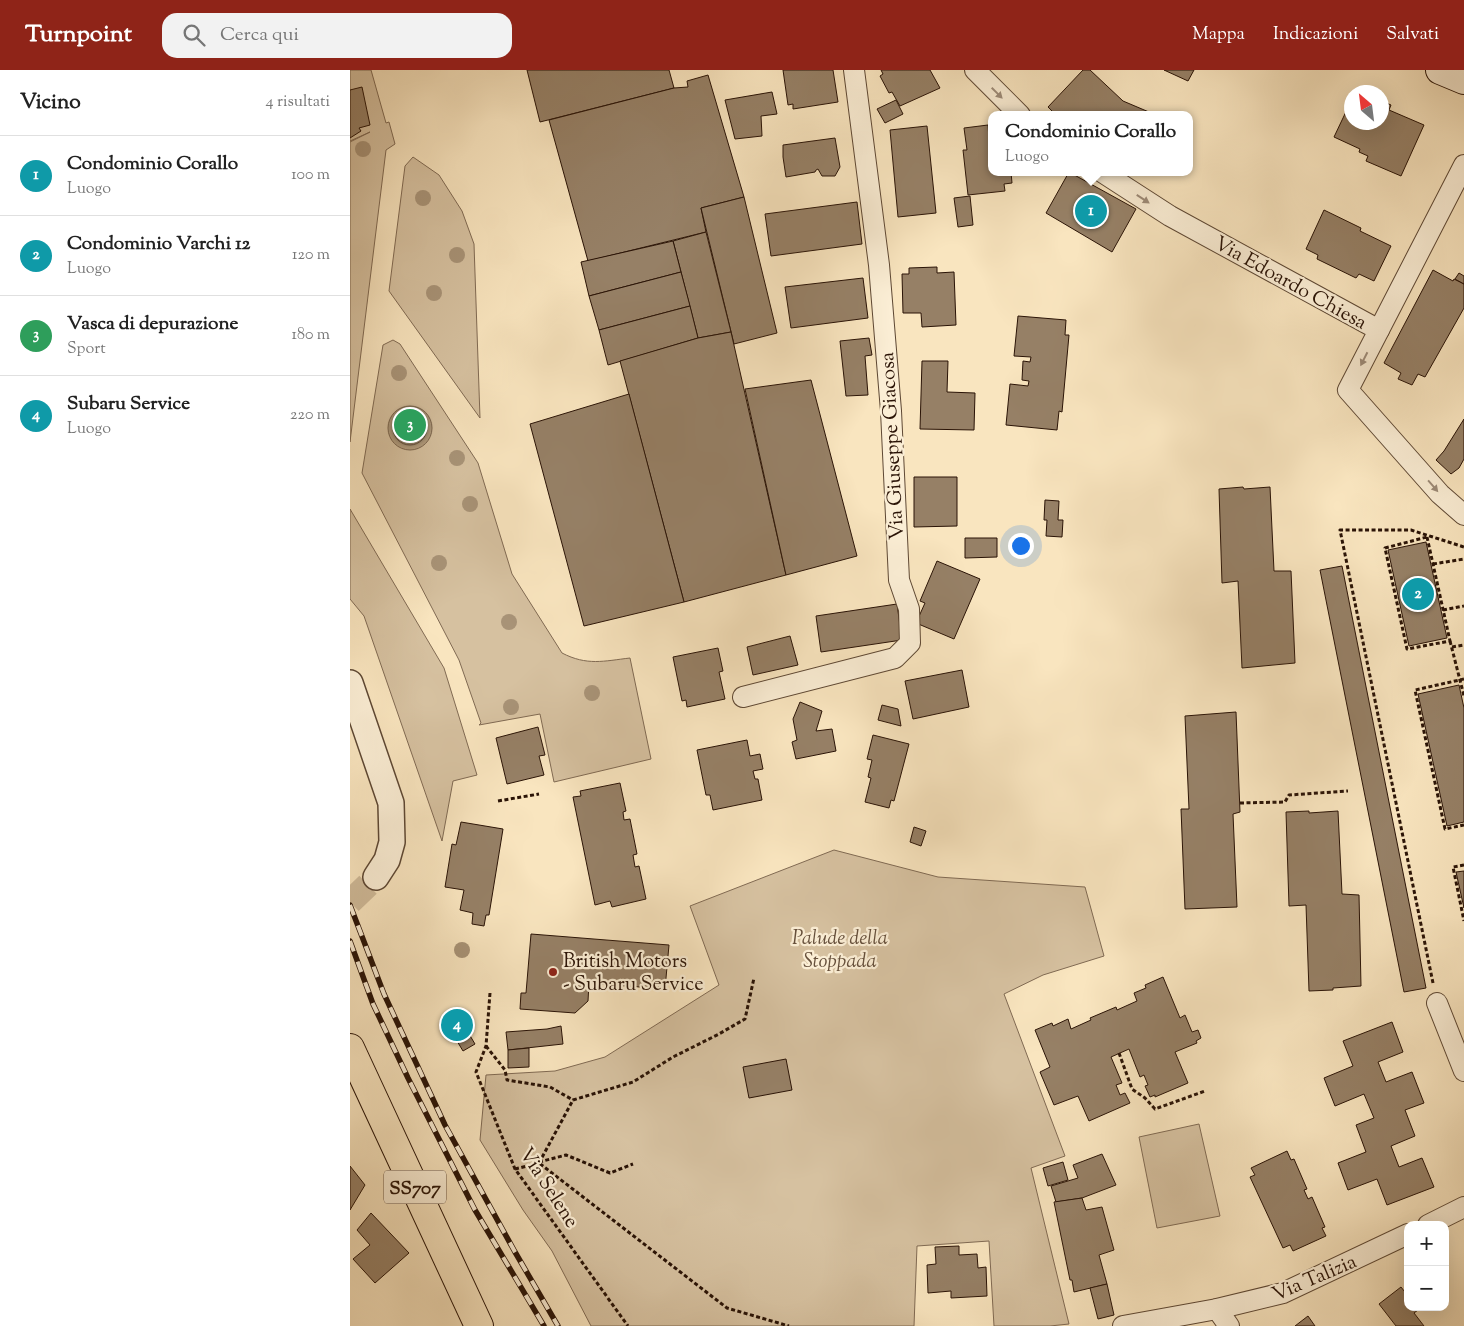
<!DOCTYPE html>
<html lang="it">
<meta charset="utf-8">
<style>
body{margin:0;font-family:"Sorts Mill Goudy",serif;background:#f2f2f2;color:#222}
.controls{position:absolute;right:15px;bottom:15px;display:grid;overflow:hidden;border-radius:10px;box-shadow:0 5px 20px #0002}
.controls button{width:45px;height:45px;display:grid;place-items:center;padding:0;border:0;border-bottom:1px solid #e0e0e0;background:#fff;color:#222;font:25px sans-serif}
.compass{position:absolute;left:994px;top:15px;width:45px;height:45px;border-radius:50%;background:#fff;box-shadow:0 5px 20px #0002;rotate:332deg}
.you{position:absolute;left:670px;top:475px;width:18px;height:18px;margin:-12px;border:4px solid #fff;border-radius:50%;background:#1a73e8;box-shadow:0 0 0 8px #1a73e833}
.badge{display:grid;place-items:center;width:32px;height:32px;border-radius:50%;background:#8f2418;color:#fff;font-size:16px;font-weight:700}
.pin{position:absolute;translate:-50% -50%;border:2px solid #fff;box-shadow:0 1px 5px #0006}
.popup{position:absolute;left:638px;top:41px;width:205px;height:65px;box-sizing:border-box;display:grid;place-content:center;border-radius:10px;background:#fff;filter:drop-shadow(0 1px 4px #0005);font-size:16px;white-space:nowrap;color:#767676}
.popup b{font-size:19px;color:#222}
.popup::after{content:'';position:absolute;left:50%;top:100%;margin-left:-10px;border:10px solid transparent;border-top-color:#fff}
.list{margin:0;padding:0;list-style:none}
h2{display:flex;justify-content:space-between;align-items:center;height:65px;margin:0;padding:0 20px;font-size:21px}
h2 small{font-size:16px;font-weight:400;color:#767676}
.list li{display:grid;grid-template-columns:32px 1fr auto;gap:15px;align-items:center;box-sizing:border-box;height:80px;padding:0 20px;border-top:1px solid #e0e0e0}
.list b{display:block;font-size:19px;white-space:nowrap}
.list p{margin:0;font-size:16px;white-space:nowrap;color:#767676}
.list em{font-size:16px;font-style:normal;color:#767676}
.icon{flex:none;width:28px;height:28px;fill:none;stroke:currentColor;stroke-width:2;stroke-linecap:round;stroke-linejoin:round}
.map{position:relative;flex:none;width:1114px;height:1256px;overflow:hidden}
header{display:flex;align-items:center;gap:30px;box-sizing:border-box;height:70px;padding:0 25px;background:#8f2418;color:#fff}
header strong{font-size:24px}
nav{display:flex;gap:28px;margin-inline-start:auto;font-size:18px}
.search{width:350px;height:45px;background:#f2f2f2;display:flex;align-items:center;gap:12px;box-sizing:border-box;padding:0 18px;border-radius:15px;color:#767676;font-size:19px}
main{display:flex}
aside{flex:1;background:#fff}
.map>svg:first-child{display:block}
</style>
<header>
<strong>Turnpoint</strong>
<div class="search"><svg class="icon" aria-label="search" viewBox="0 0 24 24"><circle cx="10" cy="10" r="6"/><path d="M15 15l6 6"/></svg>Cerca qui</div>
<nav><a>Mappa</a><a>Indicazioni</a><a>Salvati</a></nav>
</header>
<main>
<aside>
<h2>Vicino<small>4 risultati</small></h2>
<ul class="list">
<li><span class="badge" style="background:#0f9aa8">1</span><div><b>Condominio Corallo</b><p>Luogo</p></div><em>100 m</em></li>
<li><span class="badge" style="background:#0f9aa8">2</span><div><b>Condominio Varchi 12</b><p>Luogo</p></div><em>120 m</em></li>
<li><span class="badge" style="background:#2e9e5b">3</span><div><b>Vasca di depurazione</b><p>Sport</p></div><em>180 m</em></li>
<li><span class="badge" style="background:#0f9aa8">4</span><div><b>Subaru Service</b><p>Luogo</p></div><em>220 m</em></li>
</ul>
</aside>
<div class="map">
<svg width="1114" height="1256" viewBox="0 0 1114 1256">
<rect width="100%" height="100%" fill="#f9e5bf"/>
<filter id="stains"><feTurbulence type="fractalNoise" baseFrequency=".004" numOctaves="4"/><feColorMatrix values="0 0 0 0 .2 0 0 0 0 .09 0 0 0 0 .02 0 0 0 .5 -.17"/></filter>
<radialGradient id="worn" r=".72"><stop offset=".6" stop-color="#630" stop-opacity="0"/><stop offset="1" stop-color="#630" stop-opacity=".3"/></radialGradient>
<g fill="#d6c1a0" stroke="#806a53">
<path d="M0,0H21L36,53L39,52L45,74L36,80L0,372V72L20,62L0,71Z"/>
<path d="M63,87L89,105L112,141L124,174L130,348L39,221L55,96Z"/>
<path d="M43,270L50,274L128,393L162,504L212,583C237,596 254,591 280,588L301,689L204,712L190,644L129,655L131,653L109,590L12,403L33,275Z"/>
<path d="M0,439L94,598L127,705L103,711L92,771L14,546L0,529Z"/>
<path d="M484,780L588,807L735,817L754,886L693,905L654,924L715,1086L681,1098L719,1254L700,1256H644L639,1171L567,1176L564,1256H241L202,1181L173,1140L130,1070L136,1005L205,1001L255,987L369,915L340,836Z"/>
<path d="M849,1054L870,1146L807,1158L789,1067Z"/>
</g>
<circle fill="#b39e80" stroke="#7c664f" cx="60" cy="358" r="22"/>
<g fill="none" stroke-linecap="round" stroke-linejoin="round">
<g stroke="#6e5843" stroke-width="1">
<circle cx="60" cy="358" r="17"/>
<circle cx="60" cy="358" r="11"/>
</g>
</g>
<g fill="#968066" stroke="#2a1306">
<path d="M177,0H319L324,18L190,52Z"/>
<path d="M433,0H483L488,32L443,39V34L438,35Z"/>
<path d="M531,0H580L590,18L550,36L542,22L539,23L530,6L533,4Z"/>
<path d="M733,0H740L773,31L806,45H706L698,37Z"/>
<path d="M814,0H844L838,11Z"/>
<path d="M358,5L394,127L351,138L356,162L238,191L199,50L324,18L338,17L337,11Z"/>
<path d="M12,17L20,55L9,58L11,61L0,68V20Z"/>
<path d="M422,22L427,44L411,46L412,66L385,69L375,30Z"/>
<path d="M1002,29V52H1032V31L1041,35L1039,40L1074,55L1051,106L1016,91L1018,86L1009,82L1010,79L984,67Z"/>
<path d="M546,30L553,44L535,53L527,39Z"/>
<path d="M638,55L639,69H642V102H661L662,113L654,114L655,121L618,125L613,80H617L614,58Z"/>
<path d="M577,56L586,143L548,147L540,60Z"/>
<path d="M485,68L490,97L485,106H472L468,99L466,100L465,102L436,107L433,87V75Z"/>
<path d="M719,102L786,139L762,182L696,143Z"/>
<path d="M620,126L623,155L608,157L604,128Z"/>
<path d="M394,127L427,263L384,274L351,138Z"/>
<path d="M507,132L512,174L421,186L415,144Z"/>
<path d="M974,140L1011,158L1010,161L1041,176L1024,211L1009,204L1006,208L967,189L968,185L956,179Z"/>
<path d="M356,162L381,262L348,268L323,171Z"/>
<path d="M323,171L331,202L239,226L231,192Z"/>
<path d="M587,197V203L604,202L606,255L572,257L571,243H553L552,204H559V198Z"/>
<path d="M1083,200L1103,211L1104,209L1114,214V238L1075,307L1068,304L1062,315L1048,309L1051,303L1034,293Z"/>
<path d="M331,202L340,236L249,260L239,226Z"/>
<path d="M1109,203L1114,206V214L1105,209Z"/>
<path d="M513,208L518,248L441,258L435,217Z"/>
<path d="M340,236L348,268L258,295L249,260Z"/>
<path d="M668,246L716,250L715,265H719L712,342L709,341L707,360L656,355L660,314L678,316L679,311L672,310L673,291L680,292L681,287L664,286Z"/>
<path d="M381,262L436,505L334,532L270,291L348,268Z"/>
<path d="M519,268L522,285L515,286L518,325L496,326L490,271Z"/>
<path d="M572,291H598L597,322L625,323L624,360L570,359Z"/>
<path d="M461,310L507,486L436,505L395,319Z"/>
<path d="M279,324L334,532L234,556L180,354Z"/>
<path d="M1114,349V389L1109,398L1101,404L1086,390L1094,381Z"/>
<path d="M564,407H607V456L564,457Z"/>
<path d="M893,417L894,419L920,417L924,501H941L945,593L892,598L888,511L872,513L869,419Z"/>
<path d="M695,430L709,431L708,450H713L712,467L696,466L697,450H694Z"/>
<path d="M615,468H647V487L615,488Z"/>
<path d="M1076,472L1097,568L1059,576L1038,480Z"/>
<path d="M587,491L630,509L604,569L566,553L575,533L570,531Z"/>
<path d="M992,496L1076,918L1054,922L970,500Z"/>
<path d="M547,534L552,570L471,582L466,546Z"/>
<path d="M440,566L448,595L403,605L397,577Z"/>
<path d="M368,578L373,601L369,602L375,629L337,637L336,630L332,631L323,587Z"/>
<path d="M612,600L619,637L563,649L555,611Z"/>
<path d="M1109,615L1114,638V752L1097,756L1068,624Z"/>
<path d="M450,632L472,641L466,661L482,659L486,681L446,689L442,672L447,670L443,649Z"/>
<path d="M532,635L548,639L551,656L528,650Z"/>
<path d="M886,642L890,742L883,744L887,837L835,839L831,739H839L835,646Z"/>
<path d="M188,657L195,685L189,686L194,705L157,714L146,668Z"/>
<path d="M523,665L559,674L544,731L541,730L539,738L515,732L521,708L518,707L522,690L517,689Z"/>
<path d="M397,670L400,686L410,684L413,699L403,701L405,709H408L412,730L363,740L360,725H356L347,680Z"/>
<path d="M270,713L276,741L273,742L274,750L280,749L287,784L283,785L285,797L289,796L296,829L262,837L260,831L245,835L223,727L231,726L230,721Z"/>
<path d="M959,741V743L988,741L992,824L1009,825L1011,916L983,918V920L959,921L956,835L939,836L936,742Z"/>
<path d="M111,752L153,759L139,845H136L134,856L122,854L123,843L110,840L114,820L95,817L102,774L106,775Z"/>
<path d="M564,757L576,761L571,776L560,772Z"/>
<path d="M1114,801V838L1106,802Z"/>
<path d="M181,864L319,875L315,919L239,913L238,931L225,943L170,939L171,923H176Z"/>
<path d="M813,907L830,948L835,945L842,962L848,960L851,968L846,971L847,973L825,982L838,1013L805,1027V1025L800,1027L795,1016L798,1015L794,1005L790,1007L779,979L761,987L772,1013L766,1015L770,1025L775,1023L780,1033L739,1051L728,1026L704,1035L690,1002L700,997L685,960L702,953L703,956L718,949L721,959L741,950L740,948L766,937L767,940L787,931L784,923L796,918L795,915Z"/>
<path d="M110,943L119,958L104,966L96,952Z"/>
<path d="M1042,952L1053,982L1028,992L1036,1012L1062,1002L1074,1033L1055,1040L1065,1066L1041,1076L1049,1097L1072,1088L1084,1117L1037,1135L1027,1109L998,1120L988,1093L1016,1082L1006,1055L1024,1048L1014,1024L985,1036L974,1008L1003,996L993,971Z"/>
<path d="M211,956L213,974L158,980L156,962L197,959Z"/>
<path d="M116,959L125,974L113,981L104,966Z"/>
<path d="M179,978V997L158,998V980Z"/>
<path d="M436,989L442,1020L399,1028L393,997Z"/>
<path d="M937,1081L941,1090L944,1089L957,1119L954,1120L958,1129L962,1127L975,1157L972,1158L976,1166L943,1181L940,1175L933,1178L900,1107L905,1105L901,1098Z"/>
<path d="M752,1084L766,1115L732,1128L706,1132L701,1116L728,1108L723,1095Z"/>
<path d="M713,1092L718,1110L698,1116L693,1098Z"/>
<path d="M0,1096L15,1115L0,1140Z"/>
<path d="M732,1128L736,1140L752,1137L764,1180L749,1185L757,1214L724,1222L722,1210H720L704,1132Z"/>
<path d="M21,1143L59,1183L25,1213L3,1189L20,1175L7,1160Z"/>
<path d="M609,1176V1185L627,1184L628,1198L636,1197L637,1226L601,1228V1221L578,1223L577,1195L586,1194L585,1177Z"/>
<path d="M757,1214L764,1245L748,1249L740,1218Z"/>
<path d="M1051,1217L1058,1226V1237H1066L1068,1240L1064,1243L1074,1256H1046L1029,1234Z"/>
<path d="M958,1246L965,1256H945Z"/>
</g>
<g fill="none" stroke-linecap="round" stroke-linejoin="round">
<path stroke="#d0bb9a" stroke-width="25" stroke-dasharray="25 12" stroke-linecap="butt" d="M0,832L26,807"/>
<g stroke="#5e4834" stroke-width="22">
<g id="minor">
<path d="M625,0L670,45"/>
<path d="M752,102L820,146L1029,260L998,320L1090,424L1114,445"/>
<path d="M1029,260L1114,95"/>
<path d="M393,627L545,588L560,573L559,539L549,510L541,341L529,195L504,0"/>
<path d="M1087,933L1114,1001"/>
<path d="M1078,1155L1114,1137"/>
<path d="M867,1239L879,1256"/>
<path d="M773,1256L867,1239L933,1223L1058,1164"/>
</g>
</g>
<g stroke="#5e4834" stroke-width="28">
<path id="tertiary" d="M0,613L41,733L42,772L37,790L26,807"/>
</g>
<g stroke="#2a1306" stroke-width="30">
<path id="secondary" d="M1090,0L1114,10"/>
</g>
<g stroke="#2a1306" stroke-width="30">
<path id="trunk" d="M0,978L129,1256"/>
</g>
<g stroke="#2a1306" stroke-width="3" stroke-dasharray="4 2.5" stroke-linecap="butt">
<path d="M1077,467L1100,571L1057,579L1035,478Z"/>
<path d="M1083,494L1114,489"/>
<path d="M1093,540L1114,536"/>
<path d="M1100,571L1114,626"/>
<path d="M1102,577L1114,575"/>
<path d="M1114,609L1065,620L1095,759L1114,755"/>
<path d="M148,731L189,724"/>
<path d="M890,733L935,732L939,725L998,721"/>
<path d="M1114,795L1103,797L1114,851"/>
<path d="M1083,913L990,460H1061L1114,477"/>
<path d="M140,923L136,976L126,1002L165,1099L278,1256"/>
<path d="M136,976L155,1000L157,1010L200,1017L223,1030"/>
<path d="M769,983L782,1019L795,1028L805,1039L855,1021"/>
<path d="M189,1092L216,1085L260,1103L283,1094"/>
<path d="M189,1093L223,1030L283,1012L323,987L369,964L395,949L404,908"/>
<path d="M165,1099L189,1093L377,1238L439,1256"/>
</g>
<use href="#minor" stroke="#fbeed5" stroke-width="20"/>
<use href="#tertiary" stroke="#fbeed5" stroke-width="25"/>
<use href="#secondary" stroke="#fbeed5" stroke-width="28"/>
<use href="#trunk" stroke="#f9e5bf" stroke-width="28"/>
<g stroke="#2a1306" stroke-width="5.5">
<g id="rail">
<path d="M0,835L34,924L95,1055L165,1182L208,1256"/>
<path d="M0,871L23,934L58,1008L125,1140L194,1256"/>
</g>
</g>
<use href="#rail" stroke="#fbeed5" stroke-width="4" stroke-dasharray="11" stroke-linecap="butt"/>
</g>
<g fill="#a89377">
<circle cx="13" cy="79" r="8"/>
<circle cx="73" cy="128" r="8"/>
<circle cx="107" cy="185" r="8"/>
<circle cx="84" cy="223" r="8"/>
<circle cx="49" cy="303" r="8"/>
<circle cx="107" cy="388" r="8"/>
<circle cx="120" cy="434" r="8"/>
<circle cx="89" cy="493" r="8"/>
<circle cx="159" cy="552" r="8"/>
<circle cx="242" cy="623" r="8"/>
<circle cx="161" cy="637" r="8"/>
<circle cx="112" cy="880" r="8"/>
</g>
<defs><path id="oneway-solid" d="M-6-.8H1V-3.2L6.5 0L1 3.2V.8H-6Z" transform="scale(1.25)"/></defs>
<g fill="#9d8b78">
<use href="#oneway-solid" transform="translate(647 23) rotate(45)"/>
<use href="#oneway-solid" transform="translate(793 129) rotate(33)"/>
<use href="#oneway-solid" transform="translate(1014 289) rotate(117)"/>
<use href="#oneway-solid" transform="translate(1083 416) rotate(49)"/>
</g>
<circle fill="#8f2418" stroke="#fbeed5" stroke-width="2" cx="203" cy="902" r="5"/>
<g text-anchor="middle" stroke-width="4.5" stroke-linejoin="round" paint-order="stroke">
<rect fill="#fbeed5" stroke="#695544" stroke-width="1" x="34" y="1100.5" width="62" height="33" rx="4"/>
<g font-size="19" font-weight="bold" fill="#2a1306">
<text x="65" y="1124">SS707</text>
</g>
<g font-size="20" fill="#2a1306" stroke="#fbeed5">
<text transform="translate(941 212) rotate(29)" y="7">Via Edoardo Chiesa</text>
<text transform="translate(541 376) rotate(-93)" y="7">Via Giuseppe Giacosa</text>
<text transform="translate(200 1117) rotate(57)" y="7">Via Selene</text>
<text transform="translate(964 1207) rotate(-23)" y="7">Via Talizia</text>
</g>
<g font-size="20" font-style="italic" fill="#66503c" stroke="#fbeed5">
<text x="490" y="874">Palude della<tspan x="490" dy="23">Stoppada</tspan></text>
</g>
<g font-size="20" fill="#2a1306" stroke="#fbeed5" text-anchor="start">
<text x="213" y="897">British Motors<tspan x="213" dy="23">- Subaru Service</tspan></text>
</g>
</g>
<rect width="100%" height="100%" filter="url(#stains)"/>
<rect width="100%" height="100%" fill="url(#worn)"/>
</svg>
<div class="controls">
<button>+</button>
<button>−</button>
</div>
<svg class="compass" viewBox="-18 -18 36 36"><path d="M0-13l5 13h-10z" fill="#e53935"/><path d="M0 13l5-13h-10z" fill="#767676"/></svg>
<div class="you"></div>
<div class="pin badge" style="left:741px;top:141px;background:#0f9aa8">1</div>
<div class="popup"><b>Condominio Corallo</b>Luogo</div>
<div class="pin badge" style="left:1068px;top:524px;background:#0f9aa8">2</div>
<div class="pin badge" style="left:60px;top:355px;background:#2e9e5b">3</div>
<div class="pin badge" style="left:107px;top:955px;background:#0f9aa8">4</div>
</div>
</main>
